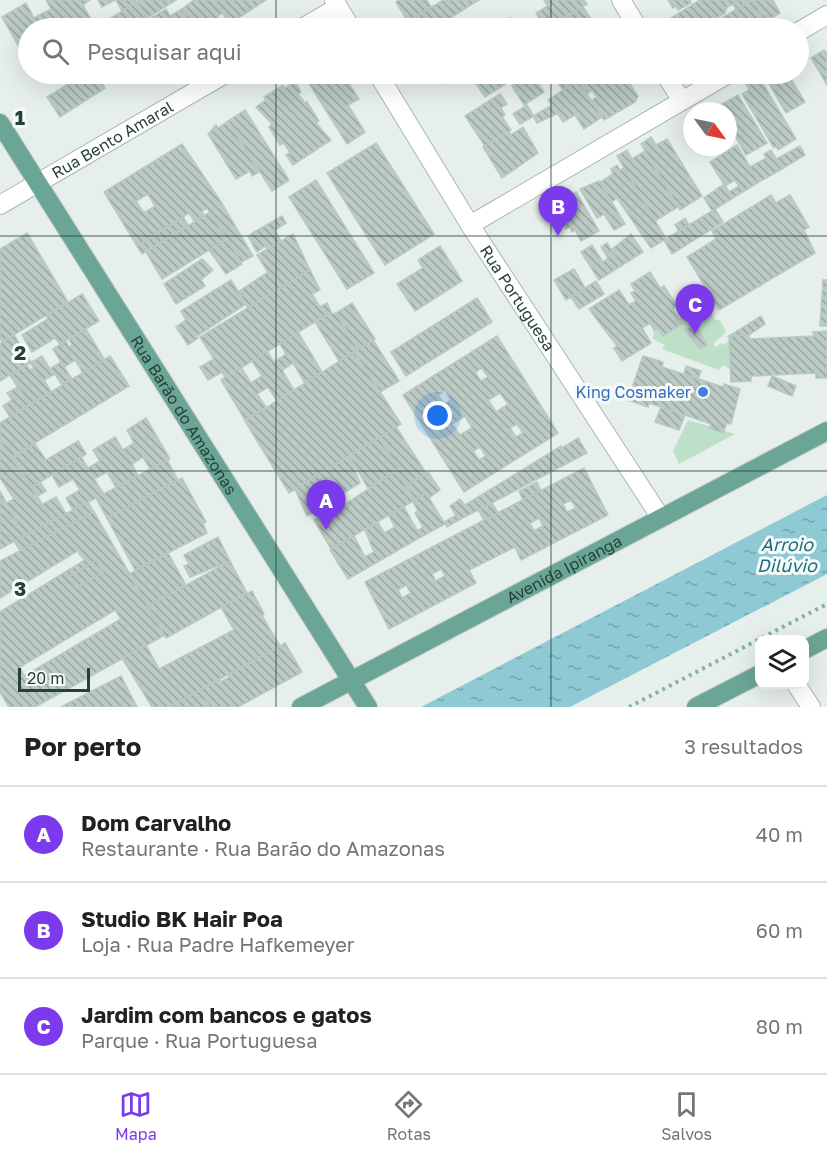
<!DOCTYPE html>
<html lang="pt">
<meta charset="utf-8">
<style>
body{margin:0;font-family:"Golos Text",sans-serif;background:#f2f2f2;color:#202124}
.controls{position:absolute;right:18px;bottom:18px;display:grid;overflow:hidden;border-radius:12px;box-shadow:0 6px 24px #0002}
.controls button{width:54px;height:54px;display:grid;place-items:center;padding:0;border:0;border-bottom:2px solid #e0e0e0;background:#fff;color:#202124;font:30px sans-serif}
.compass{position:absolute;left:683px;top:102px;width:54px;height:54px;border-radius:50%;background:#fff;box-shadow:0 6px 24px #0002;rotate:123deg}
.scale{position:absolute;left:18px;bottom:15px;width:72px;box-sizing:border-box;padding-left:6px;border:3px solid #24423a;border-top:0;font-size:16px;line-height:21px;white-space:nowrap;color:#24423a;-webkit-text-stroke:4px #f7fbf9;paint-order:stroke}
.you{position:absolute;left:438px;top:416px;width:21px;height:21px;margin:-15px;border:4px solid #fff;border-radius:50%;background:#1a73e8;box-shadow:0 0 0 9px #1a73e833}
.badge{display:grid;place-items:center;width:39px;height:39px;border-radius:50%;background:#7c3aed;color:#fff;font-size:20px;font-weight:700}
.pin{position:absolute;translate:-50% -50px;filter:drop-shadow(0 2px 3px #0008)}
.pin::after{content:'';position:absolute;top:32px;width:21px;height:18px;background:inherit;clip-path:polygon(0 0,100% 0,50% 100%)}
.list{margin:0;padding:0;list-style:none}
h2{display:flex;justify-content:space-between;align-items:center;height:78px;margin:0;padding:0 24px;font-size:26px}
h2 small{font-size:20px;font-weight:400;color:#757577}
.list li{display:grid;grid-template-columns:39px 1fr auto;gap:18px;align-items:center;box-sizing:border-box;height:96px;padding:0 24px;border-top:2px solid #e0e0e0}
.list b{display:block;font-size:22px;white-space:nowrap}
.list p{margin:0;font-size:20px;white-space:nowrap;color:#757577}
.list em{font-size:20px;font-style:normal;color:#757577}
.icon{flex:none;width:33px;height:33px;fill:none;stroke:currentColor;stroke-width:2;stroke-linecap:round;stroke-linejoin:round}
.map{position:relative;flex:none;width:827px;height:707px;overflow:hidden}
.search{position:absolute;background:#fff;box-shadow:0 6px 24px #0002;left:18px;right:18px;top:18px;height:66px;display:flex;align-items:center;gap:15px;box-sizing:border-box;padding:0 21px;border-radius:33px;color:#757577;font-size:22px}
.sheet{height:366px;background:#fff}
nav{display:flex;justify-content:space-around;align-items:center;box-sizing:border-box;height:84px;border-top:2px solid #e0e0e0;background:#fff;font-size:16px;color:#757577}
nav a{display:grid;justify-items:center;gap:3px}
nav .on{color:#7c3aed}
.map>svg:first-child{display:block}
</style>
<div class="map">
<svg width="827" height="707" viewBox="0 0 827 707">
<defs>
<pattern id="water-ripples" width="26" height="14" patternUnits="userSpaceOnUse" patternTransform="scale(1.5)"><rect width="26" height="14" fill="#8ec9d4"/><path d="M2 4q2-2 4 0t4 0M15 11q2-2 4 0t4 0" fill="none" stroke="#74a5ad"/></pattern>
<pattern id="building-back-hatch" width="6" height="6" patternUnits="userSpaceOnUse" patternTransform="scale(1.5)"><rect width="6" height="6" fill="#bbcac4"/><path d="M-1 5l2 2M0 0l6 6M5-1l2 2" fill="none" stroke="#98a6a0"/></pattern>
</defs>
<rect width="100%" height="100%" fill="#e6efeb"/>
<g fill="#bfe0c8">
<path d="M681,297H695L704,305V316L711,312L715,320H720L726,332L713,344L717,347L720,343L725,345L729,340L730,369L723,365L719,370L662,349L665,345L653,339L654,330L658,328L663,336L684,313Z"/>
<path d="M688,420L735,434L679,464L673,451Z"/>
</g>
<path fill="url(#water-ripples)" d="M827,495V574L570,707H421Z"/>
<g fill="url(#building-back-hatch)" stroke="#b8c9c2" stroke-width="1.5" fill-rule="evenodd">
<path d="M46,0H90L83,5L95,27L63,28L61,25L55,28H28V63L2,17L26,3L34,18L51,9Z"/>
<path d="M98,0H115L102,7Z"/>
<path d="M116,0H136L137,2L122,11Z"/>
<path d="M140,0H176L147,18L137,2Z"/>
<path d="M194,0H215L223,13L217,16L221,22L210,28H193L182,9Z"/>
<path d="M215,0H266L229,24Z"/>
<path d="M399,0H427L431,7L408,22L396,2Z"/>
<path d="M443,0H479L434,28H413L408,22Z"/>
<path d="M544,0H584L587,4L545,28L536,13L548,6Z"/>
<path d="M668,0H690L691,3L678,10L676,6L673,8Z"/>
<path d="M700,0H752L736,9L733,4L727,7L725,13L700,28H674L676,27L671,18Z"/>
<path d="M753,0H773L780,13L765,22Z"/>
<path d="M753,0L762,17L745,27L735,10Z"/>
<path d="M137,2L146,16L121,28L114,16Z"/>
<path d="M583,7L597,28H554L552,26Z"/>
<path d="M166,9L170,16L182,9L193,28H153L148,20Z"/>
<path d="M735,10L743,28H714L723,23L720,19Z"/>
<path d="M114,16L121,28H92L95,27Z"/>
<path d="M146,17L153,28H133L141,24L139,21Z"/>
<path d="M511,18L518,28H504L502,24Z"/>
<path d="M474,21L479,28H461Z"/>
<path d="M824,50L827,53V85L811,58Z"/>
<path d="M85,74H96L105,88L60,117L47,97Z"/>
<path d="M303,74H343L359,99L348,105L365,132L347,144Z"/>
<path d="M440,74H462L446,84Z"/>
<path d="M482,74H505L510,81L485,97L473,79Z"/>
<path d="M532,74L544,92L524,105L512,86Z"/>
<path d="M545,74H588L563,90L553,76L549,79Z"/>
<path d="M588,74H623L638,96L635,102L604,120L591,101L597,97L592,90L587,94L578,80Z"/>
<path d="M777,74H788L805,102L786,113L767,80Z"/>
<path d="M754,77L759,84L762,82L796,139L778,150L776,146L774,148L742,94L749,90L745,82Z"/>
<path d="M578,80L602,117L584,129L575,115L563,122L548,100Z"/>
<path d="M295,82L301,92L298,94L305,103L307,102L319,121L316,123L331,140L293,165L286,155L290,153L284,143L280,145L269,127L272,124L256,107L266,100L264,97L283,85L285,88Z"/>
<path d="M500,94L507,104L501,108L505,115L502,117L511,130L485,146L465,116Z"/>
<path d="M738,95L767,143L746,155L728,124V111H716L715,108Z"/>
<path d="M527,105L534,116L520,124L513,114Z"/>
<path d="M552,105L557,114L537,123L533,116Z"/>
<path d="M245,110L289,180L272,191L228,121Z"/>
<path d="M228,121L259,172L252,176L250,171L236,179L208,134L216,125L218,128Z"/>
<path d="M523,127L538,153L502,178L483,147L509,131L511,135Z"/>
<path d="M651,137L656,145L667,139L702,196L680,210L641,144Z"/>
<path d="M376,143L434,234L385,265L327,173Z"/>
<path d="M182,144L221,202L253,256L241,262L207,208L202,211L204,215L194,221L189,213L137,246L104,192ZM148,194L155,206L144,213L136,201Z"/>
<path d="M737,145L759,182L733,198L729,192L739,186L735,180L725,186L710,162Z"/>
<path d="M800,146L805,155L782,169L776,159Z"/>
<path d="M704,147H720L708,154Z"/>
<path d="M627,150L632,159L645,151L678,207L655,221L617,156Z"/>
<path d="M771,150L782,169L759,182L750,167L766,158L764,154Z"/>
<path d="M617,165L620,170L624,168L666,239L651,248L617,198L612,202L600,182L613,174L611,169Z"/>
<path d="M316,180L374,273L347,289L289,197Z"/>
<path d="M599,181L625,224L614,230L604,214L597,218L580,189Z"/>
<path d="M724,184L733,198L712,211L704,198Z"/>
<path d="M576,192L599,231L581,241L575,230L572,232L570,227L566,229L552,207Z"/>
<path d="M771,195L776,203L790,195L809,227L804,230L815,253L719,310L687,257L716,239L712,231Z"/>
<path d="M715,209L723,222L672,254L664,240Z"/>
<path d="M210,212L227,239L162,279L146,252Z"/>
<path d="M282,216L286,223L275,230L281,241L267,249L256,231Z"/>
<path d="M183,217L188,225L142,254L137,246Z"/>
<path d="M685,218L689,225L679,231L675,225Z"/>
<path d="M256,231L265,246L257,252L248,236Z"/>
<path d="M27,233L68,302L2,342L0,338V249Z"/>
<path d="M293,234L310,270L248,308L238,292L268,272L257,255Z"/>
<path d="M631,234L643,252L621,266L611,250Z"/>
<path d="M227,239L242,264L226,274L209,250Z"/>
<path d="M607,243L621,266L599,280L581,252L592,245L603,262L608,258L601,247Z"/>
<path d="M440,246L462,281L415,311L397,284L423,268L418,260Z"/>
<path d="M202,259L213,270L201,280L205,286L176,304L164,284Z"/>
<path d="M574,269L585,288L566,300L554,280Z"/>
<path d="M310,270L320,290L312,294L320,307L327,303L331,312L225,378L222,372L208,380L200,367L214,359L200,337Z"/>
<path d="M650,272L660,288L664,286L677,306L672,309L682,324L663,336L658,328L654,330L650,323L642,328L651,343L622,361L614,348L617,346L589,309L619,290L629,305L636,301L631,293L635,291L631,284Z"/>
<path d="M231,280L246,304L197,336L198,338L188,345L176,327L186,320L181,311Z"/>
<path d="M823,280H827V326H820Z"/>
<path d="M596,281L604,294L579,309L571,297Z"/>
<path d="M82,294L99,321L60,344L55,338L32,352L22,335L48,319L46,316Z"/>
<path d="M477,298L492,322L406,376L391,352Z"/>
<path d="M352,303L375,339L358,350L336,313Z"/>
<path d="M331,312L333,314L336,313L358,350L339,361L315,322Z"/>
<path d="M761,316L765,324L749,335L729,336Z"/>
<path d="M695,324L707,345L700,349L685,330Z"/>
<path d="M86,329L104,359L83,373L75,360L64,367L72,379L62,385L55,374L44,380L51,392L29,405L10,375L27,365L30,370L34,368L30,363L42,356L50,369L61,362L53,349L66,341L69,347L72,345L69,339Z"/>
<path d="M827,331V378H816V373L751,376V381L731,382L729,336L749,335V339L814,336L813,332Z"/>
<path d="M298,332L322,372L305,383L293,363L282,370L294,390L277,401L268,387L257,394L266,407L245,420L221,380L241,367L251,383L262,376L252,361L267,351L274,362L286,354L280,344Z"/>
<path d="M14,335L31,362L0,381V344Z"/>
<path d="M497,336L558,433L464,492L403,395ZM482,368L488,377L481,381L475,372ZM445,391L451,400L444,404L438,395ZM500,393L508,404L496,412L488,400ZM465,416L472,428L460,435L452,424ZM517,424L523,433L516,437L510,428ZM480,447L486,456L479,460L473,451Z"/>
<path d="M373,340L399,381L380,392L354,352Z"/>
<path d="M354,352L401,424L289,493L245,421Z"/>
<path d="M110,356L129,386L10,458L0,441V423Z"/>
<path d="M643,356L663,362L662,367L723,387L724,384L740,389L731,424L727,423L723,433L709,428L711,424L685,415L649,403L648,407L628,400Z"/>
<path d="M686,366L701,371L698,379L684,374Z"/>
<path d="M772,376L796,386L792,396L768,386Z"/>
<path d="M18,387L29,405L10,417L3,406L12,400L7,393Z"/>
<path d="M661,407L685,415L679,430L655,422Z"/>
<path d="M146,418L170,459L150,469L143,457L132,464L138,476L116,487L107,472L94,479L104,494L73,510L66,498L80,490L73,479L59,487L52,475L81,457L88,468L100,461L93,450L115,437L123,450L134,443L127,430Z"/>
<path d="M396,427L426,473L406,486L396,471L399,469L379,438Z"/>
<path d="M379,438L399,469L368,488L349,456Z"/>
<path d="M578,438L587,453L459,520L450,506L460,499L465,505L561,446L562,448Z"/>
<path d="M0,441L53,520L24,536L6,503L14,499L0,478Z"/>
<path d="M78,441L86,454L32,487L13,458L35,444L46,460Z"/>
<path d="M349,456L360,483L307,516L295,489Z"/>
<path d="M167,460L178,480L107,518L96,498Z"/>
<path d="M584,468L608,515L521,560L515,547L469,570L476,583L389,629L365,582ZM571,500L576,508L567,512L563,504ZM539,518L543,526L534,531L530,523ZM441,569L445,576L436,581L432,574ZM406,585L411,593L402,598L398,590Z"/>
<path d="M396,471L415,500L331,549L314,520L340,505L341,507Z"/>
<path d="M428,472L440,490L429,498L426,493L415,500L406,486Z"/>
<path d="M182,478L206,522L203,524L207,533L135,570L107,518Z"/>
<path d="M40,482L46,491L38,496L32,487Z"/>
<path d="M537,482L541,491L523,500L519,491Z"/>
<path d="M0,491L24,536L0,549Z"/>
<path d="M426,493L445,524L421,537L417,531L423,527L415,513L418,511L413,502Z"/>
<path d="M56,497L66,514L53,520L43,504Z"/>
<path d="M88,502L94,512L20,551L14,541Z"/>
<path d="M492,503L498,513L484,520L478,510Z"/>
<path d="M404,507L421,537L348,579L330,550L354,536L365,557L374,552L365,530L378,522L384,533L395,527L389,516Z"/>
<path d="M94,512L165,635L35,707H9L0,692V612L85,560L79,554V550L0,598V561ZM115,610L121,619L24,676L20,667Z"/>
<path d="M456,515L459,520L447,527L444,522Z"/>
<path d="M218,537L230,561L190,577L184,566L189,564L184,555Z"/>
<path d="M168,553L186,585L148,606L129,574Z"/>
<path d="M96,560L103,572L76,588L70,576Z"/>
<path d="M230,561L247,593L166,638L148,606Z"/>
<path d="M252,591L264,614L262,616L280,646L169,707H152L122,658L146,645L159,669L234,630L221,607Z"/>
<path d="M285,643L302,672L238,707H210L200,690L220,679L221,682L229,677L228,675Z"/>
<path d="M121,676L137,707H61Z"/>
<path d="M200,690L210,707H169L170,706Z"/>
</g>
<g fill="none" stroke-linecap="round" stroke-linejoin="round">
<g stroke="#a8b8b2" stroke-width="20">
<g id="minor">
<path d="M334,0L351,28"/>
<path d="M621,0L638,28"/>
<path d="M302,28L338,7"/>
<path d="M798,32L827,15"/>
<path id="s1" d="M378,74L470,225L661,518"/>
<path d="M665,74L682,101"/>
<path id="s2" d="M0,205L225,74"/>
<path d="M470,225L728,74"/>
<path d="M796,684L811,707"/>
</g>
</g>
<g stroke="#c2cac8" stroke-width="20">
<g id="major">
<path id="s3" d="M0,123L368,707"/>
<path d="M804,650L827,638"/>
<path id="s4" d="M301,707L827,431"/>
<path d="M696,707L760,674"/>
</g>
</g>
<path stroke="#86b3a5" stroke-width="4" stroke-dasharray="3 4.5" stroke-linecap="butt" d="M629,707L827,604"/>
<use href="#minor" stroke="#fff" stroke-width="18"/>
<use href="#major" stroke="#6aa596" stroke-width="18"/>
</g>
<path fill="none" stroke="#24423a" stroke-width="1.5" stroke-opacity="0.55" d="M276,0V28M551,0V28M276,74V707M551,74V707M0,236H827M0,471H827"/>
<circle fill="#3f7fe0" stroke="#f7fbf9" stroke-width="2" cx="703" cy="392" r="6"/>
<g text-anchor="middle" stroke-width="6" stroke-linejoin="round" paint-order="stroke">
<g font-size="16" fill="#24423a" stroke="#f7fbf9">
<text dy="6" stroke="none"><textPath href="#s2" startOffset="130">Rua Bento Amaral</textPath></text>
<text dy="6" stroke="none"><textPath href="#s1" startOffset="264">Rua Portuguesa</textPath></text>
<text dy="6" stroke="none"><textPath href="#s3" startOffset="345">Rua Barão do Amazonas</textPath></text>
<text dy="6" stroke="none"><textPath href="#s4" startOffset="297">Avenida Ipiranga</textPath></text>
</g>
<g font-size="16" fill="#366cbe" stroke="#f7fbf9" text-anchor="end">
<text x="691" y="398">King Cosmaker</text>
</g>
<g font-size="18" font-style="italic" fill="#1c6f80" stroke="#f7fbf9">
<text x="787" y="551">Arroio<tspan x="787" dy="21">Dilúvio</tspan></text>
</g>
</g>
<g font-size="20" text-anchor="middle" font-weight="bold" fill="#24423a" stroke="#f7fbf9" stroke-width="6" stroke-linejoin="round" paint-order="stroke">
<text x="20" y="125">1</text>
<text x="20" y="360">2</text>
<text x="20" y="596">3</text>
</g>
</svg>
<div class="controls">
<button><svg class="icon" aria-label="layers" viewBox="0 0 24 24"><path d="M12 4l9 5-9 5-9-5zM3 14l9 5 9-5"/></svg></button>
</div>
<svg class="compass" viewBox="-18 -18 36 36"><path d="M0-13l5 13h-10z" fill="#e53935"/><path d="M0 13l5-13h-10z" fill="#757577"/></svg>
<div class="scale">20 m</div>
<div class="you"></div>
<div class="pin badge" style="left:326px;top:530px">A</div>
<div class="pin badge" style="left:558px;top:236px">B</div>
<div class="pin badge" style="left:695px;top:334px">C</div>
<div class="search"><svg class="icon" aria-label="search" viewBox="0 0 24 24"><circle cx="10" cy="10" r="6"/><path d="M15 15l6 6"/></svg>Pesquisar aqui</div>
</div>
<section class="sheet">
<h2>Por perto<small>3 resultados</small></h2>
<ul class="list">
<li><span class="badge">A</span><div><b>Dom Carvalho</b><p>Restaurante · Rua Barão do Amazonas</p></div><em>40 m</em></li>
<li><span class="badge">B</span><div><b>Studio BK Hair Poa</b><p>Loja · Rua Padre Hafkemeyer</p></div><em>60 m</em></li>
<li><span class="badge">C</span><div><b>Jardim com bancos e gatos</b><p>Parque · Rua Portuguesa</p></div><em>80 m</em></li>
</ul>
</section>
<nav>
<a class="on"><svg class="icon" aria-label="map" viewBox="0 0 24 24"><path d="M3 6l6-2 6 2 6-2v14l-6 2-6-2-6 2zM9 4v14M15 6v14"/></svg>Mapa</a>
<a><svg class="icon" aria-label="directions" viewBox="0 0 24 24"><path d="M12 3l9 9-9 9-9-9zM9 14v-3h6M13 9l2 2-2 2"/></svg>Rotas</a>
<a><svg class="icon" aria-label="saved" viewBox="0 0 24 24"><path d="M7 4h10v16l-5-4-5 4z"/></svg>Salvos</a>
</nav>
